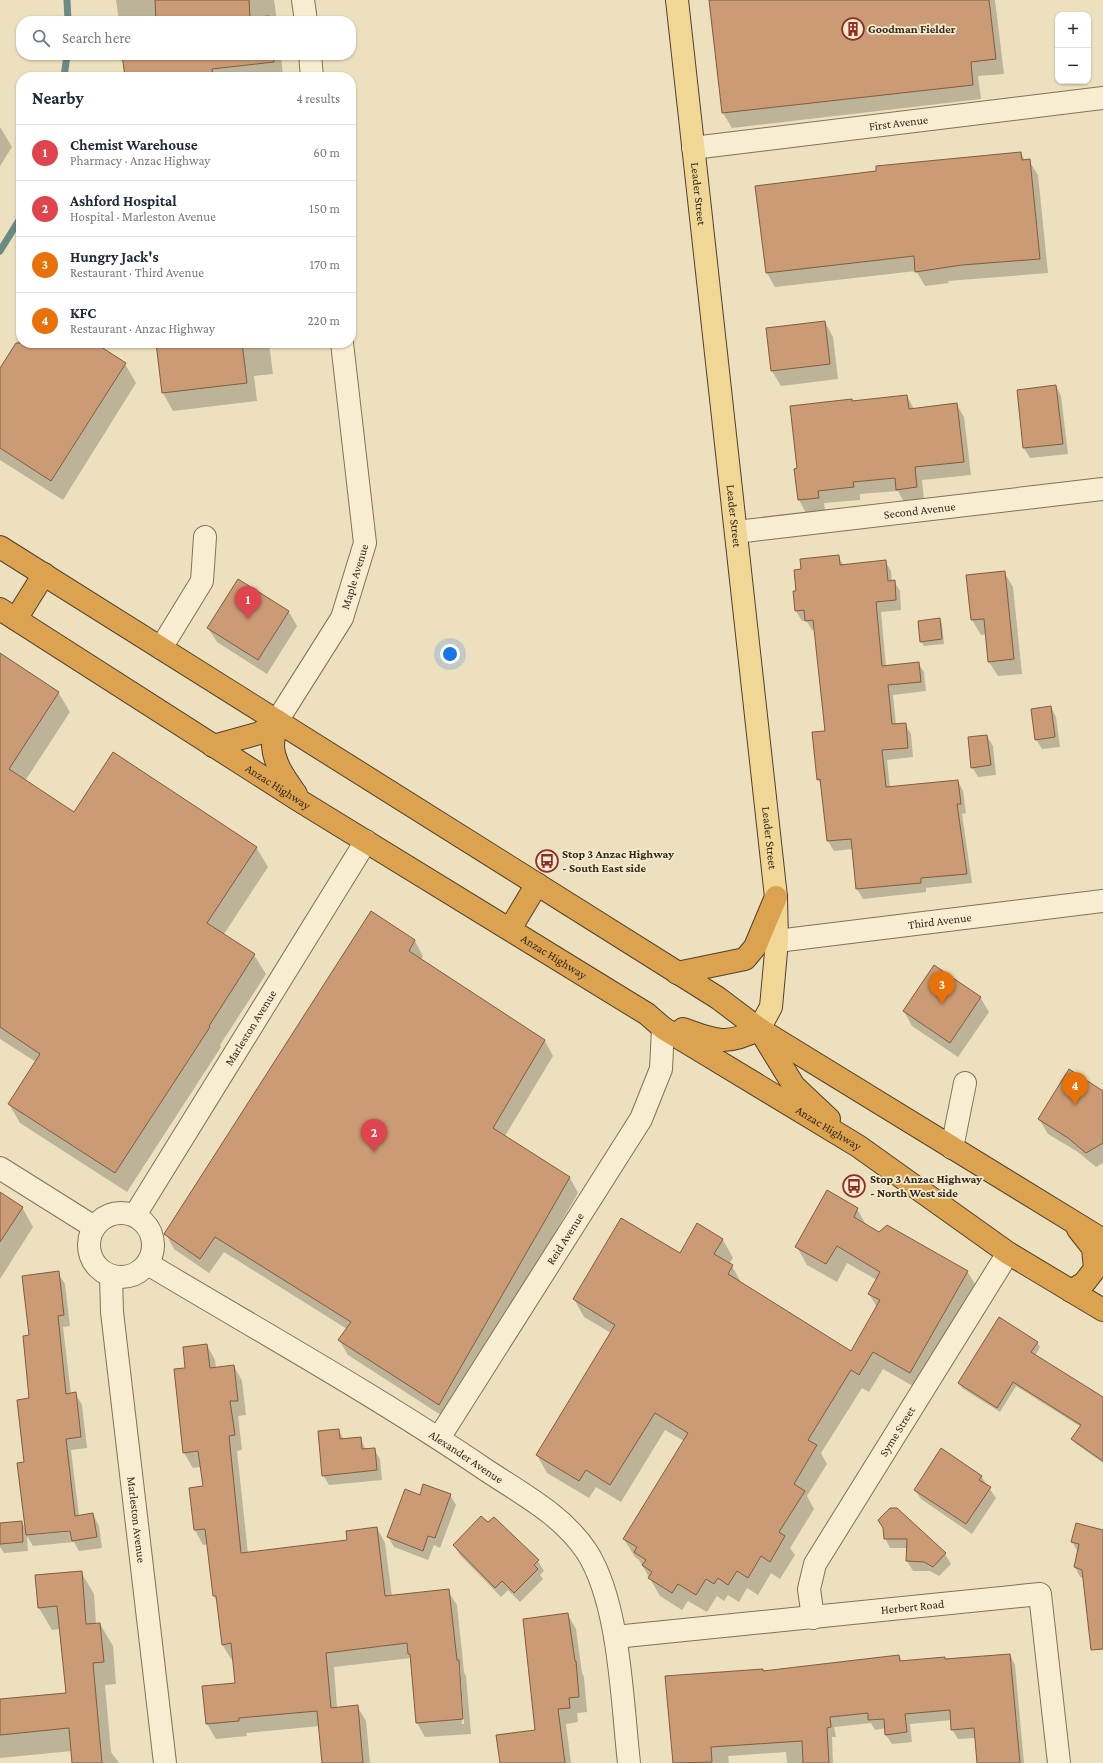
<!DOCTYPE html>
<meta charset="utf-8">
<style>
body{margin:0;font-family:"Crimson Pro",serif;background:#f6f6f7;color:#1f2937}
.controls{position:absolute;right:12px;top:12px;display:grid;overflow:hidden;border-radius:8px;box-shadow:0 1px 3px #0004}
.controls button{width:36px;height:36px;display:grid;place-items:center;padding:0;border:0;border-bottom:1px solid #e0e1e3;background:#fff;color:#1f2937;font:20px sans-serif}
.you{position:absolute;left:450px;top:654px;width:14px;height:14px;margin:-10px;border:3px solid #fff;border-radius:50%;background:#1a73e8;box-shadow:0 0 0 6px #1a73e833}
.badge{display:grid;place-items:center;width:26px;height:26px;border-radius:50%;background:#ea580c;color:#fff;font-size:13px;font-weight:700}
.pin{position:absolute;translate:-50% -33px;filter:drop-shadow(0 1px 2px #0008)}
.pin::after{content:'';position:absolute;top:21px;width:14px;height:12px;background:inherit;clip-path:polygon(0 0,100% 0,50% 100%)}
.list{margin:0;padding:0;list-style:none}
h2{display:flex;justify-content:space-between;align-items:center;height:52px;margin:0;padding:0 16px;font-size:17px}
h2 small{font-size:13px;font-weight:400;color:#747a83}
.list li{display:grid;grid-template-columns:26px 1fr auto;gap:12px;align-items:center;box-sizing:border-box;height:56px;padding:0 16px;border-top:1px solid #e0e1e3}
.list b{display:block;font-size:15px;white-space:nowrap}
.list p{margin:0;font-size:13px;white-space:nowrap;color:#747a83}
.list em{font-size:13px;font-style:normal;color:#747a83}
.icon{flex:none;width:22px;height:22px;fill:none;stroke:currentColor;stroke-width:2;stroke-linecap:round;stroke-linejoin:round}
.map{position:relative;flex:none;width:1103px;height:1763px;overflow:hidden}
.search{position:absolute;background:#fff;box-shadow:0 1px 3px #0004;left:16px;top:16px;width:340px;height:44px;display:flex;align-items:center;gap:10px;box-sizing:border-box;padding:0 14px;border-radius:16px;color:#747a83;font-size:15px}
.panel{position:absolute;background:#fff;box-shadow:0 1px 3px #0004;left:16px;top:72px;width:340px;height:276px;border-radius:16px}
.map>svg:first-child{display:block}
</style>
<div class="map">
<svg width="1103" height="1763" viewBox="0 0 1103 1763">
<rect width="100%" height="100%" fill="#ece0be"/>
<g fill="#0003" fill-rule="evenodd">
<path d="M116,0H274L277,21H119Z"/>
<path d="M710,0H995L1004,74L978,76L981,99L732,128L723,113Z"/>
<path d="M123,55H281L283,77H125Z"/>
<path d="M0,127L12,147L0,166Z"/>
<path d="M1021,153L1025,161H1029L1038,175L1048,273L948,281L949,283L925,286L916,271L775,287L767,273L877,172Z"/>
<path d="M825,322L833,337L838,379L781,386L772,371L767,329Z"/>
<path d="M21,337V343H93L125,364L136,383L63,500L0,460V370Z"/>
<path d="M157,343H269L273,374L254,376L257,401L173,411L163,393Z"/>
<path d="M1056,386L1061,396L1068,454L1030,458L1024,448L1018,391Z"/>
<path d="M907,396L914,409L957,405L964,417L971,475L922,480L924,500L904,502L898,491L860,494V500L824,503L825,511L806,513L799,500L796,469H798L852,400L853,402Z"/>
<path d="M838,556L844,566L885,561L891,571L892,581H894L900,591L901,610L881,612L886,666L918,663L924,672L926,691L893,695L896,725L905,724L911,734L913,757L887,760L890,788L958,781L963,791L966,813L962,814L972,883L926,888V892L863,899L857,889L853,849L834,851L828,841L822,787L818,779L826,732L815,630H812L806,620L802,621L796,611L794,592H797L802,570Z"/>
<path d="M1004,572L1013,587L1022,674L998,676L989,662L987,634L981,635L972,620L968,576Z"/>
<path d="M289,612L297,626L267,674L217,642L208,628Z"/>
<path d="M939,619L942,624L944,644L924,646L921,641Z"/>
<path d="M0,654L58,692L70,712L25,781L75,814L256,847L268,867L224,934L254,955L266,974L220,1045L221,1047L127,1192L20,1123L9,1104L36,1062L0,1039Z"/>
<path d="M1051,707L1056,717L1060,747L1042,749L1036,739Z"/>
<path d="M987,736L993,746L996,775L978,777L972,767Z"/>
<path d="M371,913L415,941L423,956L421,960L545,1041L553,1056L505,1136L570,1178L578,1193L447,1419L348,1355L339,1340L347,1329L224,1252L209,1273L174,1249L166,1234Z"/>
<path d="M980,997L989,1012L958,1057L912,1026L904,1011Z"/>
<path d="M1103,1092V1163L1096,1167L1078,1152L1048,1134L1039,1119Z"/>
<path d="M0,1194L22,1207L33,1227L0,1279Z"/>
<path d="M857,1209L867,1226L879,1233L967,1271L978,1289L920,1390L883,1369L869,1392L862,1388L821,1453L827,1464L807,1496L814,1509L790,1548L795,1555L780,1579L771,1573L758,1595L747,1588L739,1602L728,1595L724,1601L717,1596L707,1612L688,1601L682,1610L660,1596L639,1560L635,1557L624,1539L684,1441L665,1430L621,1502L596,1487L589,1498L547,1473L537,1455L611,1333L584,1317L574,1299L680,1254L697,1225L723,1240L733,1258L729,1264L732,1266L742,1284L852,1352L877,1307L869,1294L877,1280L847,1263L837,1282L807,1265L797,1247Z"/>
<path d="M58,1273L65,1284L70,1326L63,1327L71,1394L75,1393L82,1405L87,1448L71,1450L79,1516L93,1514L99,1526L102,1548L79,1551L74,1542L33,1546L27,1536L28,1551L4,1553L0,1547V1524L22,1522L26,1530V1463L31,1399L30,1336ZM75,1529L76,1531L30,1535V1533Z"/>
<path d="M1037,1342L1040,1347L1035,1356L1103,1399V1463L1075,1443L1072,1439L1081,1427L1016,1386L1000,1412L962,1388L959,1383Z"/>
<path d="M207,1345L215,1360L216,1368L234,1366L242,1381L246,1415L238,1416L242,1450L237,1451L248,1554L348,1541L377,1528L385,1543L392,1597L448,1591L457,1605L464,1672L466,1676L471,1734L425,1737L417,1723L411,1658L334,1667L337,1708L357,1706L366,1721L370,1763H323L320,1726L246,1733L247,1736L216,1739L207,1724L203,1687L236,1684L234,1659H231L222,1644L218,1603L214,1596L208,1544L203,1545L195,1530L204,1487L201,1467L193,1468L184,1453L176,1370L186,1369ZM458,1661L460,1664L464,1724H462Z"/>
<path d="M338,1430L344,1439L360,1438L366,1450L374,1449L380,1459L382,1480L329,1485L323,1475Z"/>
<path d="M981,1476L996,1498L972,1534L921,1499L915,1490Z"/>
<path d="M450,1495L456,1505L440,1548L434,1545L428,1560L394,1547L388,1537L420,1496Z"/>
<path d="M897,1509L945,1554L951,1564L939,1576L930,1571H913L907,1561V1548H890L885,1538Z"/>
<path d="M494,1518L538,1561L544,1571L540,1575L543,1579L520,1602L508,1590L501,1597L460,1555L454,1545L488,1524Z"/>
<path d="M1103,1531V1647L1084,1578L1080,1577L1075,1567L1078,1552L1072,1542Z"/>
<path d="M81,1572L94,1594L96,1624H100L113,1646L116,1684L105,1685L111,1752L119,1763H73L72,1751L0,1758V1700L67,1694L60,1629L52,1630L39,1608Z"/>
<path d="M568,1615L576,1629L582,1673L584,1677L587,1712L577,1713L578,1722L566,1724L571,1763H501L536,1731Z"/>
<path d="M1010,1655L1015,1665L1024,1763H978L976,1738L958,1739L952,1729V1720L910,1724L912,1742L892,1744L886,1735V1728L875,1730L871,1723L834,1727L836,1737H832L833,1763H787L786,1752L728,1756L729,1763H674L666,1677L763,1672L899,1656L902,1662Z"/>
</g>
<g fill="none" stroke-linecap="round" stroke-linejoin="round">
<g stroke="#698b84" stroke-width="7">
<path d="M67,0L68,21"/>
<path d="M64,77L67,55"/>
<path d="M0,251L21,217"/>
</g>
</g>
<g fill="#ca9b75" stroke="#825c3e">
<path d="M155,0H249L250,18L269,16V21H156Z"/>
<path d="M709,0H989L996,59L971,62L973,85L722,113Z"/>
<path d="M122,55H273L274,62L212,69L213,77H125Z"/>
<path d="M1021,152L1022,160L1030,159L1040,259L962,265L915,272L914,256L766,273L755,186L876,171V166Z"/>
<path d="M825,321L830,364L771,371L766,328Z"/>
<path d="M16,343H95L126,363L51,481L0,448V368Z"/>
<path d="M156,343H242L247,383L162,393Z"/>
<path d="M1056,385L1063,444L1023,448L1017,390Z"/>
<path d="M907,395L909,409L957,403L964,462L915,467L917,487L896,490L895,478L853,482L854,487L818,491L819,498L798,500L794,469L797,468L790,406L852,399V401Z"/>
<path d="M839,555L840,565L886,560L888,581L895,580L896,600L876,602L882,666L919,662L921,682L888,685L892,724L906,723L908,748L882,750L886,787L958,780L961,804H957L967,874L921,878V883L856,889L851,839L827,841L820,779L817,780L812,732L825,731L813,620L805,621L804,610L795,611L793,591H796L794,570L801,569L800,559Z"/>
<path d="M1005,571L1014,659L988,662L984,619L971,620L966,575Z"/>
<path d="M238,579L289,611L258,660L207,628Z"/>
<path d="M940,618L942,639L920,642L918,621Z"/>
<path d="M0,653L59,692L9,769L74,812L113,752L257,847L207,923L255,954L209,1026L210,1027L115,1173L8,1104L40,1054L0,1027Z"/>
<path d="M1051,706L1055,737L1035,740L1031,709Z"/>
<path d="M987,735L991,765L971,768L968,737Z"/>
<path d="M371,911L415,940L409,951L545,1040L493,1128L570,1177L439,1405L338,1340L351,1322L215,1237L200,1259L164,1234Z"/>
<path d="M934,965L981,997L950,1043L903,1011Z"/>
<path d="M1069,1069L1103,1091V1143L1086,1153L1068,1138L1038,1119Z"/>
<path d="M827,1190L858,1208L854,1217L879,1232L887,1225L968,1271L910,1373L873,1352L859,1375L851,1370L808,1440L817,1445L794,1484L805,1491L779,1532L785,1536L770,1562L761,1556L748,1578L737,1571L728,1585L718,1578L714,1584L706,1579L696,1595L678,1584L672,1593L648,1578L652,1572L642,1565L646,1560L634,1552L637,1547L623,1539L688,1433L655,1413L610,1485L586,1470L579,1481L536,1455L615,1325L573,1299L621,1218L680,1253L697,1223L723,1239L714,1254L733,1265L728,1274L851,1351L880,1300L868,1294L880,1272L837,1246L826,1264L795,1247Z"/>
<path d="M0,1192L23,1207L0,1242Z"/>
<path d="M59,1271L64,1315L58,1316L66,1394L76,1392L81,1437L66,1439L75,1516L93,1513L97,1537L72,1541L70,1531L26,1535L17,1463L24,1462L17,1400L29,1398L23,1336L29,1335L22,1276Z"/>
<path d="M999,1317L1038,1342L1031,1352L1103,1397V1461L1071,1439L1081,1425L1013,1382L997,1408L958,1383Z"/>
<path d="M207,1344L210,1368L234,1365L238,1401H230L235,1435L229,1436L241,1553L347,1540L346,1531L377,1527L385,1596L449,1589L457,1660H459L463,1719L416,1723L410,1654H408L407,1643L326,1653L331,1708L358,1705L363,1763H322L317,1711L239,1718V1721L206,1724L202,1686L235,1683L231,1643L222,1645L216,1596H213L205,1529L194,1530L189,1488L203,1486L198,1451L183,1453L174,1369L185,1368L183,1347Z"/>
<path d="M339,1429L340,1439L361,1437L362,1449L375,1448L377,1470L322,1476L318,1431Z"/>
<path d="M941,1448L982,1476L979,1480L991,1487L966,1524L914,1490Z"/>
<path d="M423,1484L451,1494L435,1538L428,1536L423,1551L387,1537L405,1489L420,1495Z"/>
<path d="M890,1508H897L946,1553L933,1567L924,1562L906,1561L907,1539H884L883,1528L878,1520Z"/>
<path d="M481,1516L488,1522L494,1517L539,1560L534,1565L538,1569L514,1593L502,1581L495,1588L453,1545Z"/>
<path d="M22,1521L23,1542L0,1544V1523Z"/>
<path d="M1076,1523L1103,1530V1649L1091,1650L1082,1570L1074,1567L1079,1544L1071,1542Z"/>
<path d="M82,1571L86,1624L100,1623L104,1662L93,1663L102,1763H72L69,1728L0,1735V1699L66,1693L57,1606L38,1608L35,1575Z"/>
<path d="M568,1613L575,1661H576L579,1697L569,1698L570,1708L558,1709L565,1763H500L496,1735L535,1730L523,1619Z"/>
<path d="M1010,1654L1020,1763H977L974,1728L951,1730L950,1710L905,1714L907,1732L885,1735L884,1719L868,1720V1713L830,1717L831,1727L827,1728L829,1763H803L802,1741L711,1747L712,1762L673,1763L665,1676L763,1669V1671L899,1655L900,1661L945,1657V1659Z"/>
</g>
<g fill="none" stroke-linecap="round" stroke-linejoin="round">
<g stroke="#847157" stroke-width="24">
<g id="minor">
<path d="M303,0L306,21"/>
<path d="M310,55L312,77"/>
<path id="s1" d="M693,148L1103,98"/>
<path id="s2" d="M736,532L1103,489"/>
<path d="M161,648L202,581L205,537"/>
<path id="s3" d="M277,721L342,618L365,543L342,343"/>
<path id="s4" d="M777,941L1103,901"/>
<path d="M952,1148L965,1083"/>
<path d="M0,1168L94,1227"/>
<circle cx="121" cy="1245" r="32"/>
<path id="s5" d="M135,1215L366,841"/>
<path id="s6" d="M148,1264C260,1331 375,1395 483,1468C520,1493 562,1514 587,1552C620,1604 622,1702 629,1763"/>
<path id="s7" d="M111,1276L112,1312L165,1763"/>
<path id="s8" d="M439,1438L641,1119L661,1069L663,1028"/>
<path id="s9" d="M813,1618L809,1589L815,1564L1008,1253"/>
<path id="s10" d="M615,1637L1040,1594L1059,1763"/>
</g>
</g>
<g stroke="#513f2c" stroke-width="24">
<g id="major">
<path id="s11" d="M677,0L776,897L777,941L771,1007L759,1029"/>
</g>
</g>
<g stroke="#513f2c" stroke-width="24">
<g id="highway">
<path d="M0,547L718,998L759,1029L1103,1240"/>
<path id="s12" d="M0,609L300,801L647,1014L663,1028L858,1146L1008,1253L1103,1310"/>
<path d="M16,619L44,574"/>
<path d="M277,721C276,729 273,738 273,746C274,764 286,780 296,794"/>
<path d="M213,746L260,733L277,721"/>
<path d="M510,929L537,884"/>
<path d="M677,973L745,959L755,947L776,897"/>
<path d="M683,1029C715,1041 727,1046 759,1029"/>
<path d="M761,1032L794,1086L829,1119"/>
<path d="M1071,1291L1084,1283L1095,1269L1093,1248L1078,1229"/>
</g>
</g>
<use href="#minor" stroke="#f8edd1" stroke-width="22"/>
<use href="#major" stroke="#f0d796" stroke-width="22"/>
<use href="#highway" stroke="#dba34f" stroke-width="22"/>
</g>
<defs>
<g id="building-ring" transform="scale(1.15)"><circle r="9.5" fill="#f4eacd" stroke="#912c29" stroke-width="1.5"/><path d="M-4-6H4V6H1V3H-1V6H-4ZM-2.5-4.3h1.7v1.8h-1.7ZM.8-4.3h1.7v1.8H.8ZM-2.5-1h1.7V.8h-1.7ZM.8-1h1.7V.8H.8Z" fill="#912c29"/></g>
<g id="bus-ring" transform="scale(1.15)"><circle r="9.5" fill="#f4eacd" stroke="#912c29" stroke-width="1.5"/><path d="M-5-6H5V4H4V6H2V4H-2V6H-4V4H-5ZM-3.5-4V0h7V-4ZM-3.5 1.2v1.5H-2V1.2ZM2 1.2v1.5H3.5V1.2Z" fill="#912c29"/></g>
</defs>
<g fill-rule="evenodd">
<use href="#building-ring" x="853" y="29"/>
<use href="#bus-ring" x="547" y="861"/>
<use href="#bus-ring" x="854" y="1186"/>
</g>
<g text-anchor="middle" stroke-width="3.5" stroke-linejoin="round" paint-order="stroke">
<g font-size="12" font-weight="bold" fill="#34281c" stroke="#f4eacd" text-anchor="start">
<text x="868" y="33">Goodman Fielder</text>
<text x="562" y="858">Stop 3 Anzac Highway<tspan x="562" dy="14">- South East side</tspan></text>
<text x="870" y="1183">Stop 3 Anzac Highway<tspan x="870" dy="14">- North West side</tspan></text>
</g>
<g font-size="12" fill="#34281c" stroke="#f4eacd">
<text dy="4" stroke="none"><textPath href="#s1" startOffset="207">First Avenue</textPath></text>
<text dy="4" stroke="none"><textPath href="#s11" startOffset="195">Leader Street</textPath></text>
<text dy="4" stroke="none"><textPath href="#s2" startOffset="185">Second Avenue</textPath></text>
<text dy="4" stroke="none"><textPath href="#s11" startOffset="519">Leader Street</textPath></text>
<text dy="4" stroke="none"><textPath href="#s3" startOffset="165">Maple Avenue</textPath></text>
<text dy="4" stroke="none"><textPath href="#s12" startOffset="330">Anzac Highway</textPath></text>
<text dy="4" stroke="none"><textPath href="#s11" startOffset="843">Leader Street</textPath></text>
<text dy="4" stroke="none"><textPath href="#s4" startOffset="164">Third Avenue</textPath></text>
<text dy="4" stroke="none"><textPath href="#s12" startOffset="654">Anzac Highway</textPath></text>
<text dy="4" stroke="none"><textPath href="#s5" startOffset="220">Marleston Avenue</textPath></text>
<text dy="4" stroke="none"><textPath href="#s12" startOffset="978">Anzac Highway</textPath></text>
<text dy="4" stroke="none"><textPath href="#s8" startOffset="236">Reid Avenue</textPath></text>
<text dy="4" stroke="none"><textPath href="#s9" startOffset="211">Syme Street</textPath></text>
<text dy="4" stroke="none"><textPath href="#s6" startOffset="372">Alexander Avenue</textPath></text>
<text dy="4" stroke="none"><textPath href="#s7" startOffset="245">Marleston Avenue</textPath></text>
<text dy="4" stroke="none"><textPath href="#s10" startOffset="299">Herbert Road</textPath></text>
</g>
</g>
</svg>
<div class="controls">
<button>+</button>
<button>−</button>
</div>
<div class="you"></div>
<div class="pin badge" style="left:248px;top:619px;background:#e0444e">1</div>
<div class="pin badge" style="left:374px;top:1152px;background:#e0444e">2</div>
<div class="pin badge" style="left:942px;top:1004px;background:#e8710a">3</div>
<div class="pin badge" style="left:1075px;top:1105px;background:#e8710a">4</div>
<div class="search"><svg class="icon" aria-label="search" viewBox="0 0 24 24"><circle cx="10" cy="10" r="6"/><path d="M15 15l6 6"/></svg>Search here</div>
<section class="panel">
<h2>Nearby<small>4 results</small></h2>
<ul class="list">
<li><span class="badge" style="background:#e0444e">1</span><div><b>Chemist Warehouse</b><p>Pharmacy · Anzac Highway</p></div><em>60 m</em></li>
<li><span class="badge" style="background:#e0444e">2</span><div><b>Ashford Hospital</b><p>Hospital · Marleston Avenue</p></div><em>150 m</em></li>
<li><span class="badge" style="background:#e8710a">3</span><div><b>Hungry Jack's</b><p>Restaurant · Third Avenue</p></div><em>170 m</em></li>
<li><span class="badge" style="background:#e8710a">4</span><div><b>KFC</b><p>Restaurant · Anzac Highway</p></div><em>220 m</em></li>
</ul>
</section>
</div>
